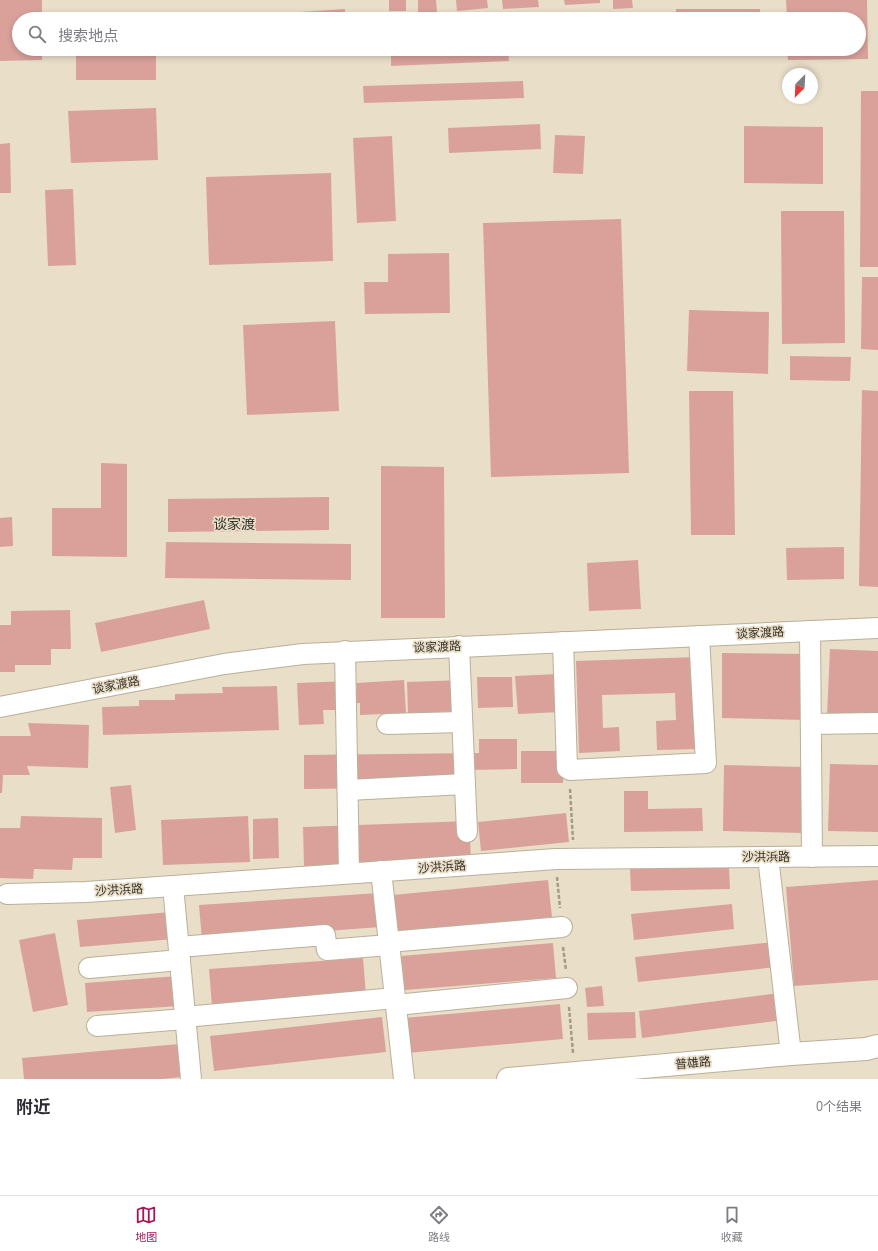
<!DOCTYPE html>
<html lang="zh">
<meta charset="utf-8">
<style>
body{margin:0;font-family:"PT Sans","Noto Sans SC",sans-serif;background:#f2f2f3;color:#2b2b33}
.compass{position:absolute;left:782px;top:68px;width:36px;height:36px;border-radius:50%;background:#fff;box-shadow:0 2px 6px #0003;rotate:204deg}
.list{margin:0;padding:0;list-style:none}
h2{display:flex;justify-content:space-between;align-items:center;height:52px;margin:0;padding:0 16px;font-size:17px}
h2 small{font-size:13px;font-weight:400;color:#7c7c81}
.icon{flex:none;width:22px;height:22px;fill:none;stroke:currentColor;stroke-width:2;stroke-linecap:round;stroke-linejoin:round}
.map{position:relative;flex:none;width:878px;height:1079px;overflow:hidden}
.search{position:absolute;background:#fff;box-shadow:0 2px 6px #0003;left:12px;right:12px;top:12px;height:44px;display:flex;align-items:center;gap:10px;box-sizing:border-box;padding:0 14px;border-radius:22px;color:#7c7c81;font-size:15px}
.sheet{height:116px;background:#fff}
nav{display:flex;justify-content:space-around;align-items:center;box-sizing:border-box;height:56px;border-top:1px solid #e1e1e2;background:#fff;font-size:11px;color:#7c7c81}
nav a{display:grid;justify-items:center;gap:2px}
nav .on{color:#a61758}
.map>svg:first-child{display:block}
</style>
<div class="map">
<svg width="878" height="1079" viewBox="0 0 878 1079">
<rect width="100%" height="100%" fill="#e9dec8"/>
<g fill="#daa19b">
<path d="M0,0H42V19H19V49H42V60L0,61Z"/>
<rect x="389" y="0" width="17" height="11"/>
<path d="M418,0H436L437,12L418,13Z"/>
<path d="M456,0H487L488,8L457,11Z"/>
<path d="M502,0H538L539,7L503,9Z"/>
<path d="M564,0H600V3L565,5Z"/>
<path d="M613,0H632L633,8L613,9Z"/>
<path d="M786,0H867L868,59L788,60L787,49H859V19H787Z"/>
<path d="M345,9V19H207L206,18Z"/>
<rect x="676" y="9" width="84" height="10"/>
<rect x="76" y="49" width="80" height="31"/>
<path d="M391,49H508L509,61L391,66Z"/>
<rect x="676" y="49" width="84" height="5"/>
<path d="M523,81L524,98L364,103L363,86Z"/>
<path d="M861,91H878V267H860Z"/>
<path d="M156,108L158,160L71,163L68,111Z"/>
<path d="M540,124L541,149L449,153L448,128Z"/>
<path d="M744,126L823,127V184L744,183Z"/>
<path d="M555,135L585,136L583,174L553,173Z"/>
<path d="M392,136L396,221L357,223L353,138Z"/>
<path d="M10,143L11,193H0V144Z"/>
<path d="M331,173L333,261L209,265L206,177Z"/>
<path d="M73,189L76,265L48,266L45,190Z"/>
<path d="M781,211H844L845,343L782,344Z"/>
<path d="M621,219L629,473L491,477L483,223Z"/>
<path d="M449,253L450,313L365,314L364,282H388V254Z"/>
<path d="M862,277H878V350L861,349Z"/>
<path d="M689,310L769,312L768,374L687,371Z"/>
<path d="M335,321L339,411L247,415L243,325Z"/>
<path d="M790,356L851,357L850,381L790,380Z"/>
<path d="M862,390L878,391V587L859,586Z"/>
<path d="M689,391H733L735,535H691Z"/>
<path d="M101,463L127,464V557L52,556V508H101Z"/>
<path d="M381,466L444,467L445,618H381Z"/>
<path d="M329,497V530L168,532V499Z"/>
<path d="M12,517L13,546L0,547V518Z"/>
<path d="M166,542L351,544V580L165,578Z"/>
<path d="M844,547V579L787,580L786,548Z"/>
<path d="M638,560L641,609L589,611L587,563Z"/>
<path d="M204,600L210,629L101,652L95,623Z"/>
<path d="M70,610L71,649H51V665H15V672H0V625H11V611Z"/>
<path d="M830,649L878,651V719L827,716Z"/>
<path d="M722,653L807,654L806,720L722,718Z"/>
<path d="M698,657L701,749L657,750L656,721L676,720L675,693L602,695L603,728L619,727L620,751L579,753L576,661Z"/>
<path d="M558,674L561,712L518,714L515,676Z"/>
<path d="M477,677H512L513,707L478,708Z"/>
<path d="M404,680L406,713L360,715V703L350,704L351,716L335,717V710H323L324,724L299,725L297,683L349,681V690L357,689L356,683Z"/>
<path d="M464,680L465,711L408,713L407,682Z"/>
<path d="M277,686L279,730L103,735L102,707L139,706V700H175V694L223,693L222,687Z"/>
<path d="M28,723L89,725L88,768L27,766L30,775H3L2,793H0V736H31Z"/>
<path d="M479,739H517V769L468,770V787L304,789V755L479,753Z"/>
<rect x="521" y="751" width="42" height="32"/>
<path d="M830,764L878,765V832L828,831Z"/>
<path d="M724,765L806,767L804,833L723,831Z"/>
<path d="M131,785L136,830L115,833L110,787Z"/>
<path d="M624,791H648V809L702,808L703,831L624,832Z"/>
<path d="M566,813L569,842L481,851L478,822Z"/>
<path d="M21,816L102,818V858H73L72,870L34,869L33,879L0,878V828H20Z"/>
<path d="M248,816L250,862L163,865L161,820Z"/>
<path d="M278,818L279,858L253,859V819Z"/>
<path d="M469,821L471,860L304,866L303,827Z"/>
<path d="M729,867L730,889L631,891L630,869Z"/>
<path d="M548,880L552,917L398,933L393,895Z"/>
<path d="M878,880V980L794,986L786,887Z"/>
<path d="M379,893L381,927L202,940L199,905Z"/>
<path d="M732,904L734,929L634,940L631,914Z"/>
<path d="M171,912L174,939L80,947L77,920Z"/>
<path d="M55,933L68,1005L33,1012L19,940Z"/>
<path d="M774,942L777,967L638,982L635,957Z"/>
<path d="M553,943L556,978L405,990L401,956Z"/>
<path d="M363,958L366,995L212,1006L209,969Z"/>
<path d="M178,976L180,1006L87,1012L85,983Z"/>
<path d="M602,986L604,1006L587,1007L585,988Z"/>
<path d="M779,993L783,1020L642,1038L639,1011Z"/>
<path d="M560,1004L563,1039L407,1053L404,1018Z"/>
<path d="M635,1012L636,1038L588,1040L587,1013Z"/>
<path d="M382,1017L386,1052L214,1071L210,1036Z"/>
<path d="M179,1044L182,1077L163,1079H24L22,1058Z"/>
</g>
<g fill="none" stroke-linecap="round" stroke-linejoin="round">
<g stroke="#baaf9a" stroke-width="22">
<g id="minor">
<path d="M810,631L812,857"/>
<path d="M563,642L567,768L570,770L706,763L699,636"/>
<path d="M459,646L467,832"/>
<path d="M345,651L349,873"/>
<path d="M0,707L224,664L303,654L878,628"/>
<path d="M387,724L462,722"/>
<path d="M811,724L878,723"/>
<path d="M348,790L465,784"/>
<path d="M768,857L791,1054"/>
<path d="M381,871L404,1079"/>
<path d="M173,886L191,1079"/>
<path d="M7,894L86,892L173,886L556,859L878,856"/>
<path d="M389,942L562,927"/>
<path d="M179,947L325,935L327,950L389,945"/>
<path d="M89,968L180,960"/>
<path d="M396,1005L567,988"/>
<path d="M185,1017L395,998"/>
<path d="M97,1026L185,1019"/>
</g>
</g>
<g stroke="#baaf9a" stroke-width="24">
<path id="major" d="M508,1079L791,1054L866,1049L878,1046"/>
</g>
<g stroke="#a39a8a" stroke-width="2.5" stroke-dasharray="4 2" stroke-linecap="butt">
<path d="M570,789L573,840"/>
<path d="M557,877L560,908"/>
<path d="M563,947L566,970"/>
<path d="M569,1007L573,1053"/>
</g>
<use href="#minor" stroke="#fff" stroke-width="20"/>
<use href="#major" stroke="#fff" stroke-width="22"/>
</g>
<g text-anchor="middle" stroke-width="3.5" stroke-linejoin="round" paint-order="stroke">
<g font-size="12" fill="#353028" stroke="#e9dec8">
<text transform="translate(760 633) rotate(-3)" y="4">谈家渡路</text>
<text transform="translate(437 647) rotate(-2)" y="4">谈家渡路</text>
<text transform="translate(116 685) rotate(-11)" y="4">谈家渡路</text>
<text x="766" y="861">沙洪浜路</text>
<text transform="translate(442 867) rotate(-4)" y="4">沙洪浜路</text>
<text transform="translate(119 890) rotate(-3)" y="4">沙洪浜路</text>
<text transform="translate(693 1063) rotate(-5)" y="4">普雄路</text>
</g>
<g font-size="14" fill="#353028" stroke="#e9dec8">
<text x="234" y="529">谈家渡</text>
</g>
</g>
</svg>
<svg class="compass" viewBox="-18 -18 36 36"><path d="M0-13l5 13h-10z" fill="#e53935"/><path d="M0 13l5-13h-10z" fill="#7c7c81"/></svg>
<div class="search"><svg class="icon" aria-label="search" viewBox="0 0 24 24"><circle cx="10" cy="10" r="6"/><path d="M15 15l6 6"/></svg>搜索地点</div>
</div>
<section class="sheet">
<h2>附近<small>0个结果</small></h2>
<ul class="list">
</ul>
</section>
<nav>
<a class="on"><svg class="icon" aria-label="map" viewBox="0 0 24 24"><path d="M3 6l6-2 6 2 6-2v14l-6 2-6-2-6 2zM9 4v14M15 6v14"/></svg>地图</a>
<a><svg class="icon" aria-label="directions" viewBox="0 0 24 24"><path d="M12 3l9 9-9 9-9-9zM9 14v-3h6M13 9l2 2-2 2"/></svg>路线</a>
<a><svg class="icon" aria-label="saved" viewBox="0 0 24 24"><path d="M7 4h10v16l-5-4-5 4z"/></svg>收藏</a>
</nav>
